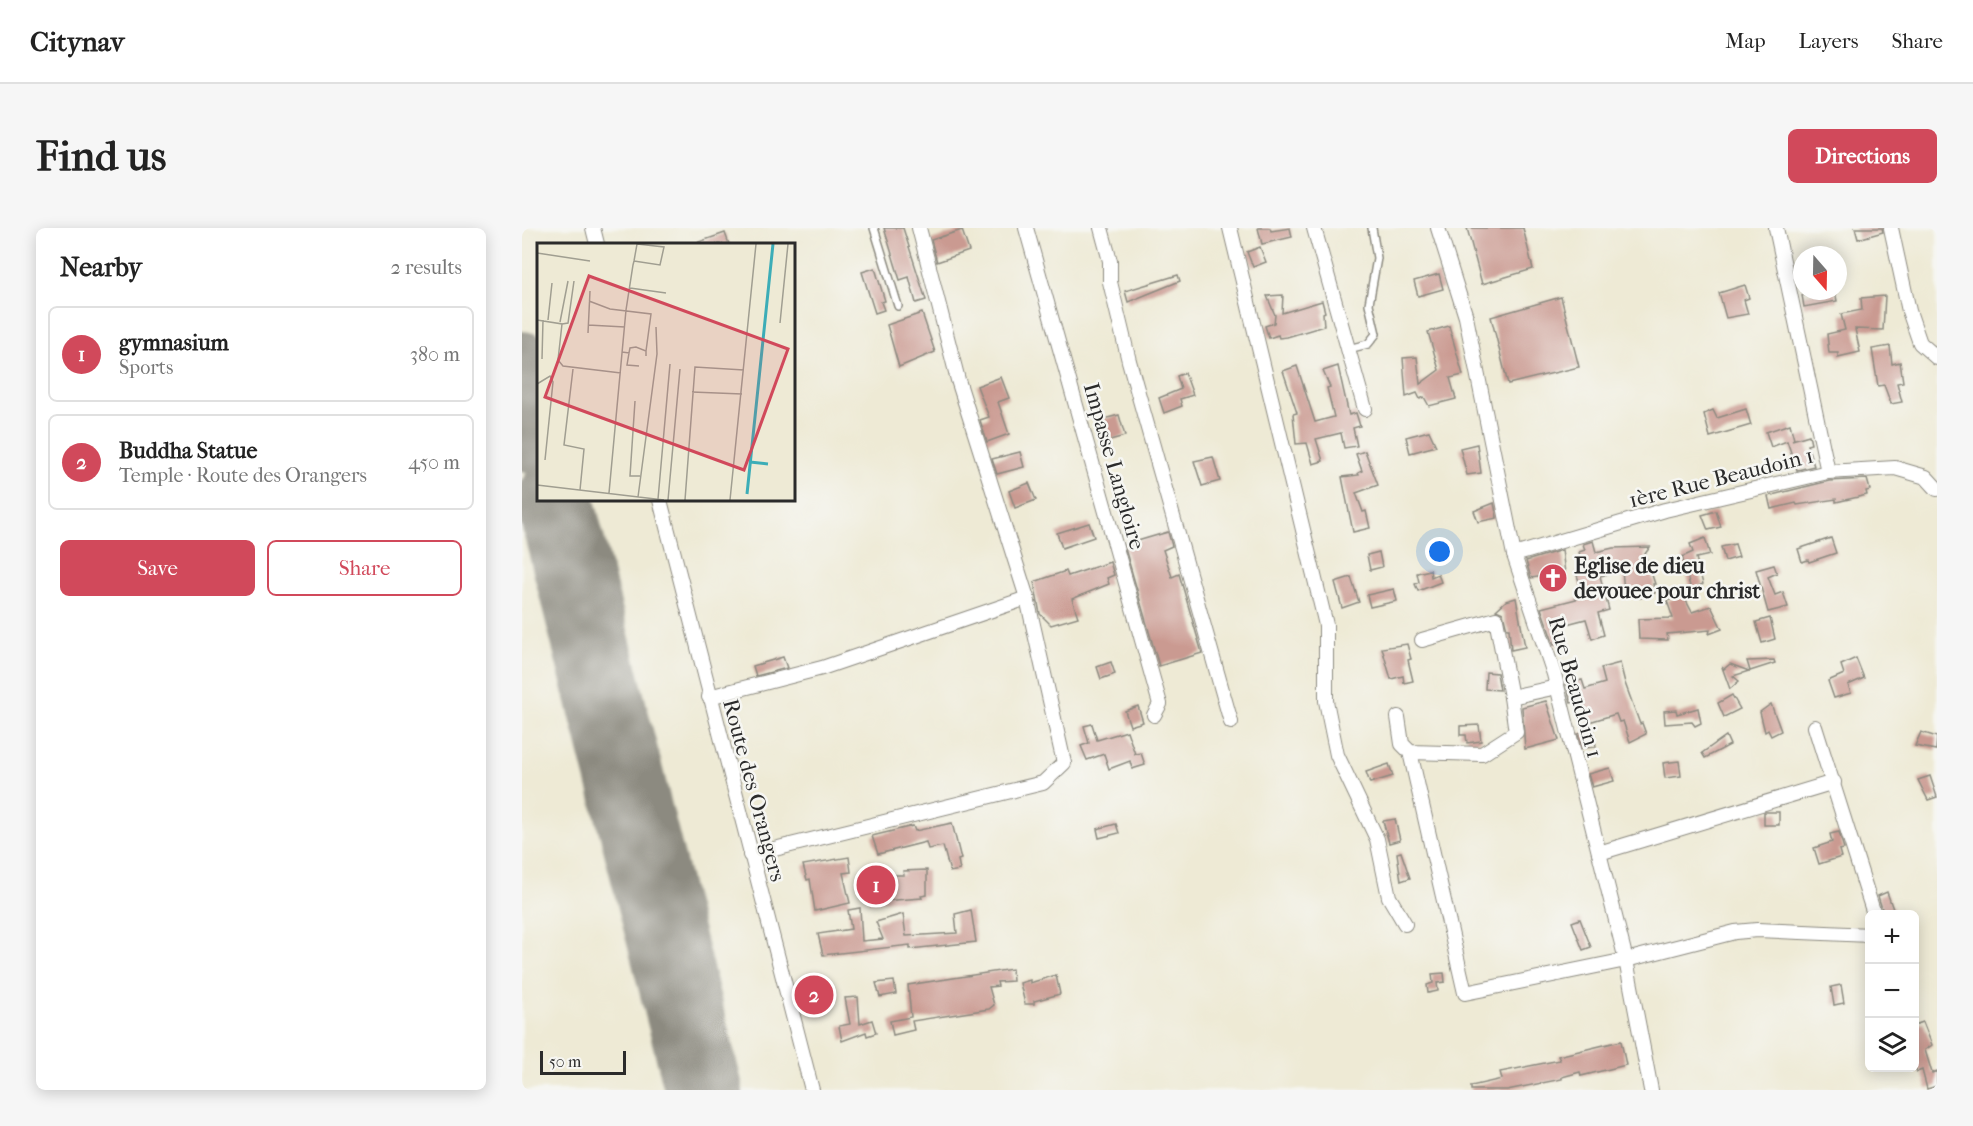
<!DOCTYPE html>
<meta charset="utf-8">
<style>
body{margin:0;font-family:"IM FELL French Canon",serif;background:#f6f6f6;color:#222}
.controls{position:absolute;right:18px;bottom:18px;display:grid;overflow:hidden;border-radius:9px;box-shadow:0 3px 15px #0003}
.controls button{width:54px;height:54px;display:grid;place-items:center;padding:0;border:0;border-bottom:2px solid #e0e0e0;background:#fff;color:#222;font:30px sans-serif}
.compass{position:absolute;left:1271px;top:18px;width:54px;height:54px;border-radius:50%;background:#fff;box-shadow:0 3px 15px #0003;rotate:160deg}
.scale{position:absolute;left:18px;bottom:15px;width:86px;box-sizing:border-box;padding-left:6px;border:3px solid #2b2b2b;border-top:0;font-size:16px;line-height:21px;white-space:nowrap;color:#2b2b2b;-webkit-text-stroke:4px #f6f6f2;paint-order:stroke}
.you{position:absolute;left:918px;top:324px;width:21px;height:21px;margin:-15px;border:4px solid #fff;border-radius:50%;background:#1a73e8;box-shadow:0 0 0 9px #1a73e833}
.badge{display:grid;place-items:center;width:39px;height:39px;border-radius:50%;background:#d1495b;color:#fff;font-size:20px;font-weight:700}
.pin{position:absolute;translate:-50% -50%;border:3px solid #fff;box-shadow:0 2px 6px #0006}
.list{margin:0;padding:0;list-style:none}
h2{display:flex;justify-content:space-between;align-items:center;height:78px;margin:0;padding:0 24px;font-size:26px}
h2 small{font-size:20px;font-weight:400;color:#767676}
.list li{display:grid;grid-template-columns:39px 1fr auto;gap:18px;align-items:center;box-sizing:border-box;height:96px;margin:0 12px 12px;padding:0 12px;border:2px solid #e0e0e0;border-radius:9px}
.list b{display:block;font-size:22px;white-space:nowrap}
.list p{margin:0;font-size:20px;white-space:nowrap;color:#767676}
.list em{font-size:20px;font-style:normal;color:#767676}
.actions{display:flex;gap:12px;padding:18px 24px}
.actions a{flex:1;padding:14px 0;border:2px solid #d1495b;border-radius:9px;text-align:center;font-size:21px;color:#d1495b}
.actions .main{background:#d1495b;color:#fff}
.icon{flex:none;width:33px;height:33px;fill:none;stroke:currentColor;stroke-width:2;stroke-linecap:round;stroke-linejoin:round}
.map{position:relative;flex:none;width:1415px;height:862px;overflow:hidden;border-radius:9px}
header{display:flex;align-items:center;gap:36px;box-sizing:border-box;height:84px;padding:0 30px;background:#fff;border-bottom:2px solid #e0e0e0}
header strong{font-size:28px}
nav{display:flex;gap:33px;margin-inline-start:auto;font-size:21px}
.intro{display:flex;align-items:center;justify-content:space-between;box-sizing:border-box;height:144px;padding:0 36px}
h1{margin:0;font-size:42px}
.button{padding:15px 27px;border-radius:9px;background:#d1495b;color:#fff;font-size:21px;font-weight:700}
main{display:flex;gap:36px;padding:0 36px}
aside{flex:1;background:#fff;border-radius:9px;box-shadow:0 3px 15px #0003}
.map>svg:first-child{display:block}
</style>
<header>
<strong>Citynav</strong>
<nav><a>Map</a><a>Layers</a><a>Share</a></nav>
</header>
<div class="intro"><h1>Find us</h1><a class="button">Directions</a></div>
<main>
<aside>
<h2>Nearby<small>2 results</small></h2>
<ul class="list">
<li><span class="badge">1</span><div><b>gymnasium</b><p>Sports</p></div><em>380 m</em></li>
<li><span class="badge">2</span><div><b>Buddha Statue</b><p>Temple · Route des Orangers</p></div><em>450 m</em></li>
</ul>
<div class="actions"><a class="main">Save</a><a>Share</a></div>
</aside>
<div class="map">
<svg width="1415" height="862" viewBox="0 0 1415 862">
<rect width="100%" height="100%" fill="#f6f6f2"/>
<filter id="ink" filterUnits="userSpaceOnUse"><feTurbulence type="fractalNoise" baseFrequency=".0167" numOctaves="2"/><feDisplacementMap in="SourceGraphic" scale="12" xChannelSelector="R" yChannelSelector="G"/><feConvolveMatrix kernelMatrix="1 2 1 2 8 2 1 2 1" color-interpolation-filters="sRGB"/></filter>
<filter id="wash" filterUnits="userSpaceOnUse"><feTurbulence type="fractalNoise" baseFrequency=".008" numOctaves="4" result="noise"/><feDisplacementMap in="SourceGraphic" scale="24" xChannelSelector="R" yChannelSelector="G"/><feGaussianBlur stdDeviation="1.35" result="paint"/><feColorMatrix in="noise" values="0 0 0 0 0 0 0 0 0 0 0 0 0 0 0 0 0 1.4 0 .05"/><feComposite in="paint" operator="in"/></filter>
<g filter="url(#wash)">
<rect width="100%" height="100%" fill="#eeead5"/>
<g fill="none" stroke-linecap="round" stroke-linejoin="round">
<g stroke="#8c8a80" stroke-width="78">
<path d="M0,142L16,208"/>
<path d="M33,272L182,862"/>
</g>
</g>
<g id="blocks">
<g fill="#ca9a91">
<path d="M362,0H381L404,72L394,75L387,49L378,52Z"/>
<path d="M736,0H748L749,3L768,0L770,9L740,16Z"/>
<path d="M945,0H1001L1011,41L960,56Z"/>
<path d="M1333,0H1360L1361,4L1336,11Z"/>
<path d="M440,2L447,23L415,34L409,12Z"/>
<path d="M203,5L207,16H174V15Z"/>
<path d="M738,19L744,34L731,39L725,24Z"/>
<path d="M353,40L363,73L359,74L362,82L353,85L340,44Z"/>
<path d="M917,46L921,61L896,68L892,53Z"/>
<path d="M656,47L658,53L606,74L603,63Z"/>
<path d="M1223,57L1227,70L1222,72L1226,86L1204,90L1197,65Z"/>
<path d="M1299,63H1313L1315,73L1282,79L1280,67Z"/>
<path d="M761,67L760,85L800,73L803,84L801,85L802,98L765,109L757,110L756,107L747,110L743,98L752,95L753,87L745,68Z"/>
<path d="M1363,68L1361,102L1333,101L1338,124L1316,129V125H1307L1305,106L1323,102L1319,86L1340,82L1339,70Z"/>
<path d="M1039,69L1057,139L986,156L969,89Z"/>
<path d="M400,85L413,124L377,139L365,97Z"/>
<path d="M927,98L941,147L928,150L934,171L907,178L902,169L898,171L895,165L884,169L881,130L895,129L898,156L917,142L906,104Z"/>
<path d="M1368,118L1370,136L1378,134L1381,154L1375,155L1380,174L1369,176L1362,157L1356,158L1350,121Z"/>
<path d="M775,138L793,194L812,189L805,160L808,159L801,143L816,138L827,187L834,185L838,198L831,200L835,218L822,220L819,205L794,211L801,233L791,236L785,215L774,216L771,186L775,185L761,143Z"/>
<path d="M663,145L671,167L658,171L660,178L642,185L637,170L659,161L655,148Z"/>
<path d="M479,149L487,170L476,174L487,206L465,214L458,192L467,189L455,158Z"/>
<path d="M1224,181L1229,197L1188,209L1182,186L1191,182L1195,190Z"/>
<path d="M597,187L603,208L580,214L574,193Z"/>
<path d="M1268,196L1272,211L1270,212L1287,207L1289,216L1285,217L1292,238L1275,242L1265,213L1249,219L1244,204Z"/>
<path d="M907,203L914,218L888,225L884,209Z"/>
<path d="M955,216L959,245L945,247L938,220Z"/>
<path d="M843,223L856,257L834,265L841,284L844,283L848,300L831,304L820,249L837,247L836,245L840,243L834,226Z"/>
<path d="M498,224L502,239L475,246L470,231Z"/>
<path d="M691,229L698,253L680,258L672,233Z"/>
<path d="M1345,251L1348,262L1344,263L1345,267L1314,274V271L1275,277L1274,275L1249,281L1246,268L1307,253Z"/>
<path d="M507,255L514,272L493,280L487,263Z"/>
<path d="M972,275L975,290L956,294L952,283Z"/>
<path d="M1194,283L1199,299L1186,302L1180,287Z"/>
<path d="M567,295L572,309L540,320L535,305Z"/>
<path d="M646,304L650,318L641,322L650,349L657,346L680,425L637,438L602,317Z"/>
<path d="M1183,310L1188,327L1174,330L1181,356L1169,362L1160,329L1171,324L1168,316Z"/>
<path d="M1309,310L1314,325L1287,334L1286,332L1280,334L1276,321Z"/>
<path d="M1071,313L1074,324L1091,320L1128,319L1123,326L1133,356H1131L1133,365L1118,370L1115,361L1102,362L1100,343L1078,348L1087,382L1076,385L1082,407L1070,411L1064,391L1037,398L1042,416L1032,417L1019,380L1062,369L1054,344L1062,341L1057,324L1063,322L1061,316Z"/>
<path d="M1213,316L1217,329L1203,333L1199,319Z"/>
<path d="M1040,322L1043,345L1009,350L1004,333Z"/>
<path d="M857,324L860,339L848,342L845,327Z"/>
<path d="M588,334L592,347L585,350L587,356L550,371L556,389L529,397L518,386L512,354L544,343L546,348Z"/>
<path d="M1252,337L1255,345L1246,349L1253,367L1261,364L1266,379L1246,384L1234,342Z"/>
<path d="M908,342L909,349L916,346L919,354L896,363L893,356L897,354L895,345Z"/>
<path d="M829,349L837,374L820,380L813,354Z"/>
<path d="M872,361L875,373L848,379L845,367Z"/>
<path d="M1161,367L1170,384L1189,378L1200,401L1187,406L1188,402L1145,406L1146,412L1117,411L1116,391L1151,390L1145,373Z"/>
<path d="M994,370L1003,419L989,422L987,401H985L981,385L974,382L984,373Z"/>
<path d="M1248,390L1253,411L1240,415L1234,394Z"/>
<path d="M885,416L889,431L886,432L891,453L882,455L881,448L869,451L860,420Z"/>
<path d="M261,429L265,440L234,448L231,438Z"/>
<path d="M1334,430L1342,450L1326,457L1329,465L1312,470L1306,453L1322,446L1319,437Z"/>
<path d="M1252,432L1253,435L1228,443L1225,433Z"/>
<path d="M589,434L593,446L579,451L575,439Z"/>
<path d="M1098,435L1103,455L1118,496L1120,495L1124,506L1108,514L1101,493L1097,494L1094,486L1067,494L1060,473L1049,475L1044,456L1060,452L1063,461L1083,455L1079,440Z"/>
<path d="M1208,436L1227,443L1211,448L1217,453L1208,461L1200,439L1202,441Z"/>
<path d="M964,444L975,445L978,462L963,461Z"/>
<path d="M1210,467L1218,481L1202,489L1196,475Z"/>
<path d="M1024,473L1037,512L1003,521L1000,479Z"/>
<path d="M1249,476L1259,503L1249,508L1246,502L1243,504L1238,484Z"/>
<path d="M616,478L621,494L608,498L603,483Z"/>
<path d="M1176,480L1179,495L1173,498L1170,494L1143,496L1142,483L1154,482L1155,486Z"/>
<path d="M570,496L575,512L605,503L613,526L619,525L623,537L610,541L608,533L587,541L582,526L565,532L559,518L567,515L562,498Z"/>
<path d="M957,497L959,513L945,515L944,507H938V498Z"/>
<path d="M1072,503L1074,519L1060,520L1056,506Z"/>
<path d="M1399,504L1415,509L1414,522L1393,518Z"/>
<path d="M1204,508L1208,517L1183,530L1180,525Z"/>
<path d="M1157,533L1159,548L1143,550L1141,535Z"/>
<path d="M867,536L871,548L848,555L844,544Z"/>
<path d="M1088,540L1092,553L1070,559L1066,546Z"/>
<path d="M1408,548L1415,569L1406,572L1396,552Z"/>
<rect x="1242" y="584" width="15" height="13"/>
<path d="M873,591L878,612L867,615L861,593Z"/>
<path d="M430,595L439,631L436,632L438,642L428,644L421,618L406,621L404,614L356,626L350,608L391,598L393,603Z"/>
<path d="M594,596L597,605L577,610L575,601Z"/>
<path d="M1317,604L1322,621L1317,622L1319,629L1297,636L1292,620L1310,614L1308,606Z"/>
<path d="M879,624L888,650L879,653L875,625Z"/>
<path d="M327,629L329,644L321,645L328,675L293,683L288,651L285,652L281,637Z"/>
<path d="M405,642V667L399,668L400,670L347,674L346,647H382L381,643Z"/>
<path d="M1365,664L1373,687H1362L1356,668Z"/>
<path d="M338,680L340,713L361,711L354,694L381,686L384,708L435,705L433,686L449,682L454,714L388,721V717L301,727L296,706L329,701L326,682Z"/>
<path d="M1058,691L1069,719L1061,722L1050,694Z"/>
<path d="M490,741L491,753L475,754L476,758L467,759L472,777L467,781L390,793L392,802L371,807L368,793L389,789L386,757Z"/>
<path d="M922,745L923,754L915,755L916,763L906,765L905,757L911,755L910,746Z"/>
<path d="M534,747L538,766L512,773V776H503L498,755L508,752V755Z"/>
<path d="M372,753L374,766L358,769L354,755Z"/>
<path d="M1319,757L1322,775L1312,777L1309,759Z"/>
<path d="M336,769L338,796L350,792L354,805L345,808L344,804L320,813L317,798L328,796L323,770Z"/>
<path d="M1401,794L1410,817L1403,822L1410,845L1415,843V858L1405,861L1400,842L1395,844L1392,837V797Z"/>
<path d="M1099,813L1104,837L1059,848L1058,844L1040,849V851L985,862H949V858L980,851L978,844L1038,832L1036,828Z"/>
</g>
</g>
</g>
<g filter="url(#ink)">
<use href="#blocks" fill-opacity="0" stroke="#8c8a80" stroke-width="1.5"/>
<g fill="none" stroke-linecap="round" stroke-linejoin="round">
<g stroke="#8c8a80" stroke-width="10">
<g id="service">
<path d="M352,0L376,78"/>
<path d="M826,121L846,116L854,106L847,76L855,30L850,0"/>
</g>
</g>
<g stroke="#8c8a80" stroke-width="16">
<g id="minor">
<path d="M71,0L75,16"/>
<path d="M504,0L638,476L632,487"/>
<path d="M579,0L588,33V54L607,133L709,494"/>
<path d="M708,0L804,397V473L815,527L855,611L867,669L883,696"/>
<path d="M792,0L843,181"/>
<path d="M916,0L944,89L992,327L1032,446L1104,732L1129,862"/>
<path d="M1254,0L1306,244"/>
<path d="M1369,0L1387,83L1398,115L1415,130"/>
<path d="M138,272L290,862"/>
<path d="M992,327L1143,282L1306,244L1373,240L1404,249L1415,261"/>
<path d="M900,412L974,391L989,469"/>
<path d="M187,469L300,440L505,370"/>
<path d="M876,489L880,516L888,524L960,526L994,504L989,469L1035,459"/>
<path d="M1293,499L1352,686"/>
<path d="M888,524L943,765L1104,732L1213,704L1235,702L1348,707"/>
<path d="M1077,625L1312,554"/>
<path d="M228,627L521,555L542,535L505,370L436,152L397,0"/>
</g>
</g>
<use href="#service" stroke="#fff" stroke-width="7"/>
<use href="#minor" stroke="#fff" stroke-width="14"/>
</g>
</g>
<defs>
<g id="church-disc" transform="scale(1.5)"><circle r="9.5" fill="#d1495b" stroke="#f6f6f2"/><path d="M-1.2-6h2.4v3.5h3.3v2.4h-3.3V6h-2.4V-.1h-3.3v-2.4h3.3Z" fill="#fff"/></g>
</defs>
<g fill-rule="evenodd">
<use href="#church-disc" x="1031" y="350"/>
</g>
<g text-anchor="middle" stroke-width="5" stroke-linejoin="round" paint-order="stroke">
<g font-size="22" fill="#2b2b2b" stroke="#f6f6f2">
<text transform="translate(593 238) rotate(74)" y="8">Impasse Langloire</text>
<text transform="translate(1199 249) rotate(-14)" y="8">1ère Rue Beaudoin 1</text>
<text transform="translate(1054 459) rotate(74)" y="8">Rue Beaudoin 1</text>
<text transform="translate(233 562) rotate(75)" y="8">Route des Orangers</text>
</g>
<g font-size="22" font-weight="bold" fill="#2b2b2b" stroke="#f6f6f2" text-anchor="start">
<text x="1052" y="345">Eglise de dieu<tspan x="1052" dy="25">devouee pour christ</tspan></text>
</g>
</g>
<g transform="translate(15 15)">
<rect width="258" height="258" fill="#eeead5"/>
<path fill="none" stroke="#3cadb7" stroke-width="3" d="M213,219L231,221M210,251L236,1"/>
<path fill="none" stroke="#a09e91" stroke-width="1.5" d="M0,10L53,18M93,45L129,50M52,58L73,66L114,71L109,108M0,77L25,81L21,117L26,123L84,130M11,77L15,40M23,79L31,38M243,80L251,1M25,81L31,80L37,38M51,82L88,84M51,90L53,48M85,109L92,110L93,105L99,104L109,108V113M92,110L90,122L102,123M5,116L6,77M36,126L27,202L47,206L43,247M0,141L13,133L16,139L8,217M155,149L205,151M98,158L93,233H103M0,242L127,257M72,250L89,67L96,22L97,18L100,1L127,4L123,22L97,18M101,254L120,111L119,84M121,256L133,121M131,257L143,126M148,257L158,124L207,127M193,257L219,1"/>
<path fill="#d1495b" fill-opacity="0.15" stroke="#d1495b" stroke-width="3" d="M52,33L251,106L207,227L8,154Z"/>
<rect width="258" height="258" fill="none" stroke="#2b2b2b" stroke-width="3"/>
</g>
</svg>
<div class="controls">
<button>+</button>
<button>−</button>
<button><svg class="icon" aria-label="layers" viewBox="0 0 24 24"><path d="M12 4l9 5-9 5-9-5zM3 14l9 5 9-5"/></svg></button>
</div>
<svg class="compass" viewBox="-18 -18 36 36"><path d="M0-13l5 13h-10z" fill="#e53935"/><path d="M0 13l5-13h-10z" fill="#767676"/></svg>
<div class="scale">50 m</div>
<div class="you"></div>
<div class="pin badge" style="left:354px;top:657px">1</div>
<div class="pin badge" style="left:292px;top:767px">2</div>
</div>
</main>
